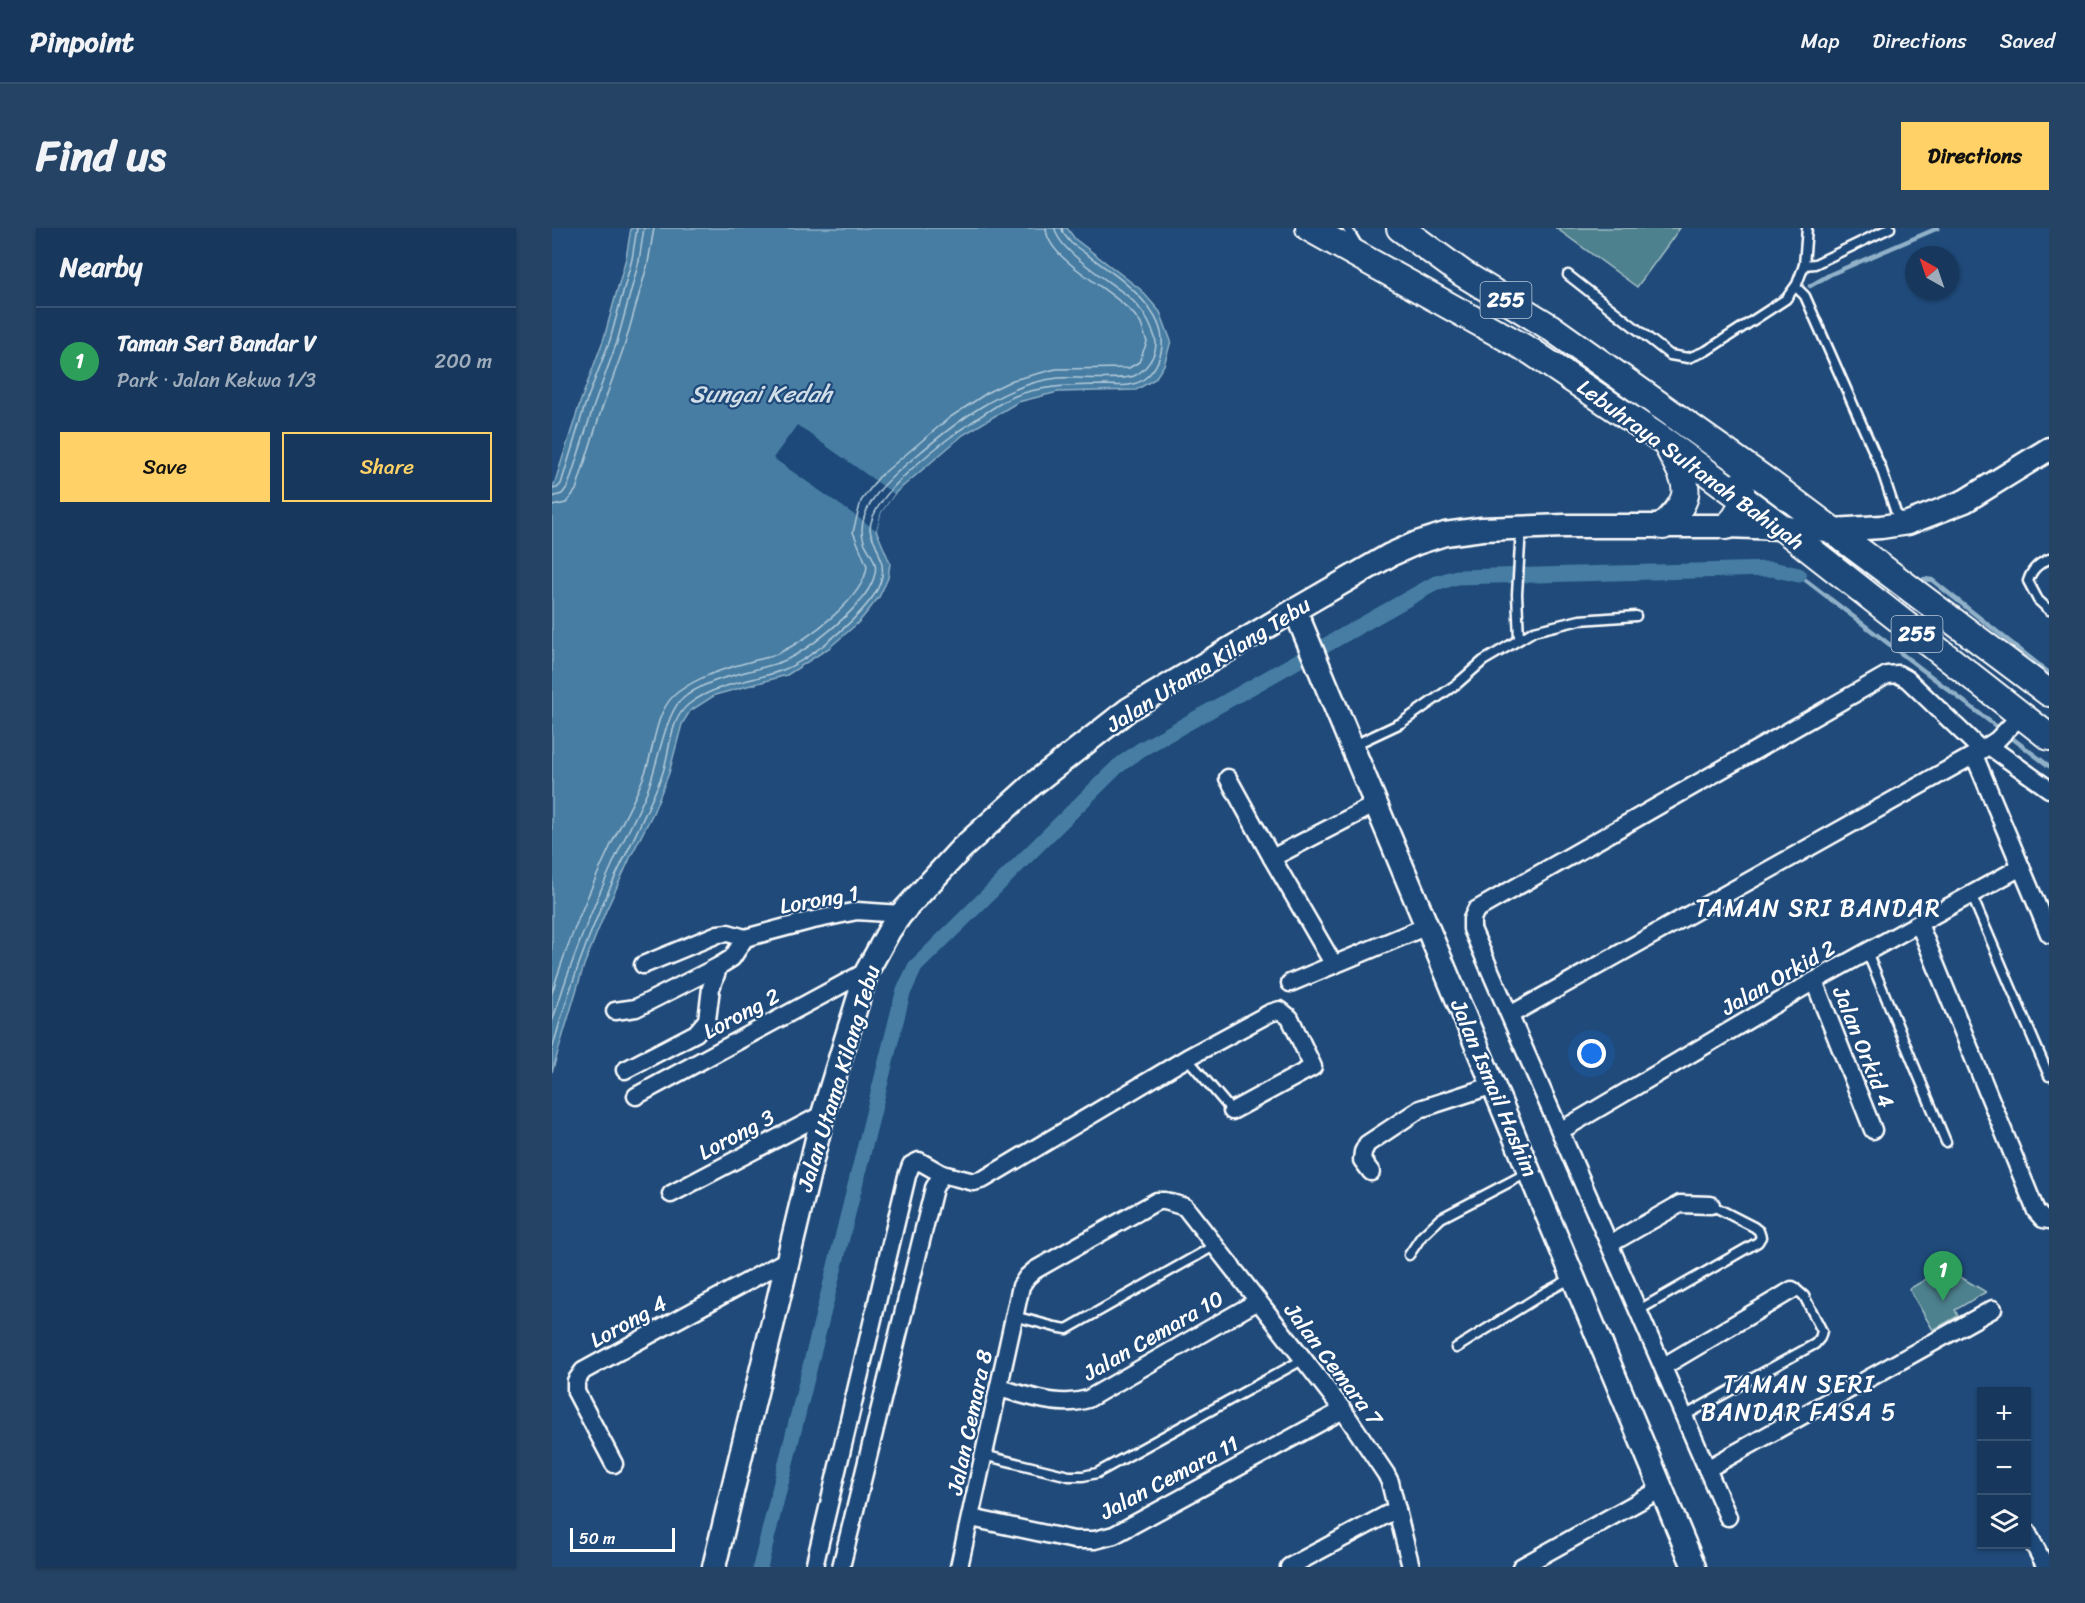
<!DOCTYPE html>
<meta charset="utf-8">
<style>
body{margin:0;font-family:Sriracha,sans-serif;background:#244365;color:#f1f3f6}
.controls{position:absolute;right:18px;bottom:18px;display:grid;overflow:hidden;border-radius:0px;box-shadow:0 2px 4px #0004}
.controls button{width:54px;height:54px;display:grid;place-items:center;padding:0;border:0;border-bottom:2px solid #365272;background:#17385c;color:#f1f3f6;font:30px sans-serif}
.compass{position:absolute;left:1353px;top:18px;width:54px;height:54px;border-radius:50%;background:#17385c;box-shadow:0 2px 4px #0004;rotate:320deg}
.scale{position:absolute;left:18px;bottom:15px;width:105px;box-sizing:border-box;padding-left:6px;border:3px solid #fff;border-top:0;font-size:16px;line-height:21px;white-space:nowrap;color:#fff;-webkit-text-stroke:4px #1f4a7a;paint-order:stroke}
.you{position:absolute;left:1040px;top:826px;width:21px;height:21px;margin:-15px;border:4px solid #fff;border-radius:50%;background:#1a73e8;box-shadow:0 0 0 9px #1a73e833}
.badge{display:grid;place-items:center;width:39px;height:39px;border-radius:50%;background:#ffd166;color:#fff;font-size:20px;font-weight:700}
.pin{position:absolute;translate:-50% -50px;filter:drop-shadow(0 2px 3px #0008)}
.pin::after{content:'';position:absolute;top:32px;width:21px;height:18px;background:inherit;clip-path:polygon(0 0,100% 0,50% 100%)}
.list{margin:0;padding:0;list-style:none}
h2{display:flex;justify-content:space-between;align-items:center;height:78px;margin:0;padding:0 24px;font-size:26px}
h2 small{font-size:20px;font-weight:400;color:#9eacbb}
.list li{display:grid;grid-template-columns:39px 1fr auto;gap:18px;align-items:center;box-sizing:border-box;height:108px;padding:0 24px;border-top:2px solid #365272}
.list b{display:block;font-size:22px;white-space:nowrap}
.list p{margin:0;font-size:20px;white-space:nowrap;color:#9eacbb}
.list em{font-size:20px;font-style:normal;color:#9eacbb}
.actions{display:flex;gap:12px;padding:18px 24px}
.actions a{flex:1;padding:14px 0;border:2px solid #ffd166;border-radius:0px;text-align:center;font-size:21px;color:#ffd166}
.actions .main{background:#ffd166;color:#111}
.icon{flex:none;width:33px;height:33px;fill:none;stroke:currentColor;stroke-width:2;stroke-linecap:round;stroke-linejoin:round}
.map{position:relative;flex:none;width:1497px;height:1339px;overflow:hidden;border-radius:0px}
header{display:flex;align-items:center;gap:36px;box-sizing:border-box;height:84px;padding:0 30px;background:#17385c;border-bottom:2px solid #365272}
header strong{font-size:28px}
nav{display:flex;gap:33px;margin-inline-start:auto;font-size:21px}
.intro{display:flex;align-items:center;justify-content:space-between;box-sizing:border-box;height:144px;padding:0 36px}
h1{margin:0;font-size:42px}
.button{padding:15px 27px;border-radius:0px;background:#ffd166;color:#111;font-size:21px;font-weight:700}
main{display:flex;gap:36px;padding:0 36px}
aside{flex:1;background:#17385c;border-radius:0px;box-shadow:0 2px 4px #0004}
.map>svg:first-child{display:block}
</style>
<header>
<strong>Pinpoint</strong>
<nav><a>Map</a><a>Directions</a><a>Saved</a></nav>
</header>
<div class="intro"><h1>Find us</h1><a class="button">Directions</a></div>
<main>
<aside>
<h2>Nearby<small></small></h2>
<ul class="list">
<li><span class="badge" style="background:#2e9e5b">1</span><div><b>Taman Seri Bandar V</b><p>Park · Jalan Kekwa 1/3</p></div><em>200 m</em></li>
</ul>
<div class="actions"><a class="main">Save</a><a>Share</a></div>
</aside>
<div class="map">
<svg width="1497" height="1339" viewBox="0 0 1497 1339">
<rect width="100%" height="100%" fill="#1f4a7a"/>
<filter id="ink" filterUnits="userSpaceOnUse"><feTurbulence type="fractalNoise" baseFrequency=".0167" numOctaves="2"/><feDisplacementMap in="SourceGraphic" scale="12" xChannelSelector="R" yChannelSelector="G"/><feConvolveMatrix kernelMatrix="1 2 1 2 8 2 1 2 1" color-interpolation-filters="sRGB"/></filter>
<g filter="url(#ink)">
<g fill="#4d818e" stroke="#a6c0c6" stroke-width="1.5">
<path d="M1004,0H1128L1085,59Z"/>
<path d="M1393,1040L1434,1064L1403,1082L1406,1088L1381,1102L1357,1061Z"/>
</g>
<path fill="#467da3" stroke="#90b1c8" stroke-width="1.5" d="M79,0H515L523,11L588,61L608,84L619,113L612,137L603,151L584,162L506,164L466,174L411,207L342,266L329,284L324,302L338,335L336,350L327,369L307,394L277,420L235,447L163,467L138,483L130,496L117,545L101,585L79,628L53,685L32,737L0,844V263L28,175L52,110L74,30Z"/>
<path fill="#1f4a7a" d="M245,197L342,266L329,284L324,302L221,230Z"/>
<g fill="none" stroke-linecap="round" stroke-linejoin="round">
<g stroke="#b5cbda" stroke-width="1.5">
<path d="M0,261L5,260L9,256L33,177L58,112L80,31L85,0"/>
<path d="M0,269L10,266L16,258L41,180L65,114L87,33L92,0"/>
<path d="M0,278L14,275L24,262L49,183L73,116L96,35L102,0"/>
<path d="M0,765C15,715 35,668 57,621C70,593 86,568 95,539C103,515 104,480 126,464C148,448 171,441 197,434C206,431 218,430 227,425C254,412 313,370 315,338L301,304L309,273L327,249L397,190L438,163L461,152L504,141L577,140L587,134L595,114C593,108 591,102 589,96C570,63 495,35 494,0"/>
<path d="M0,794C18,736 40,679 66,624C76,603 87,583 96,561C105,538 113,489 128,473C151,450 196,445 226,435C253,426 301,386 316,362C336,329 310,327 310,302C311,271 343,246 364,228C403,195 453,155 506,150C524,149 569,153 582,148C594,142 604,128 604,115C604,112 602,107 601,104C596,91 589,80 578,70C560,54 505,23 503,0"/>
<path d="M0,822C13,774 29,727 48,682C68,636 92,593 110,547C118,526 117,491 137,476C165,455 199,454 231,442C259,431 305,392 322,367C334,348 332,337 324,317C322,312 318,306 318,301C319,269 383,220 408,202C425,191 444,176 463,168C492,157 521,158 551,157C560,157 572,159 581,156C592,154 602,143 606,133C629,83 552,40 519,15L511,5L510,0"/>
</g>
<g stroke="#90b1c8" stroke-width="4.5">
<path d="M1258,58L1279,46L1386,0"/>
<path d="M1247,347L1449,502"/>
<path d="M1372,351L1380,352L1497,445"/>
<path d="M1456,507L1497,538"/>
</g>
<path stroke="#467da3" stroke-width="15" d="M208,1339L351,765L363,739L565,539L588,522L882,356L905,349L1220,341L1247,347"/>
<g stroke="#fff" stroke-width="13">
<g id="lane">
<path d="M795,0L805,17"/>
<path d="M1252,37L1263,36L1338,0"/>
<path d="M1016,47L1118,127L1136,130L1154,123L1234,71L1245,56L1252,37L1255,0"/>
<path d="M1244,59L1253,68L1329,240L1347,294"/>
<path d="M1497,331C1486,336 1480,341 1476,353L1486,372L1497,382"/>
<path d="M967,411L965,366L969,300"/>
<path d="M800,518L849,495L906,455L931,433L982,403L1028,392L1084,388"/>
<path d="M1419,666L1497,848"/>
<path d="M1315,724L1394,914"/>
<path d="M635,830L680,883"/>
<path d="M857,1027L869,1009L889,990L975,945"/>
<path d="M1087,1082L1206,1014L1209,1009L1207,1003L1202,999L1159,977"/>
<path d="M462,1088L503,1099L515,1101L662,1018"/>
<path d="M904,1120L994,1064L1020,1050"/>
<path d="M1132,1188L1263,1116L1268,1110L1270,1103L1252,1068L1245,1062H1240"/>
<path d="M431,1227L517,1248H531L545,1245L752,1131"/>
</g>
</g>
<g stroke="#fff" stroke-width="21">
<g id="street">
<path d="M1437,518L1497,561"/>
<path d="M1422,527L1497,706"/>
<path d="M676,550L720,630L782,737"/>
<path d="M720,630L824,576"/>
<path d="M1367,696L1484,983L1491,991L1497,992"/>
<path d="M91,737L166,706L176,705L193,710L257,693L305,683L349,686"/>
<path d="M1262,753L1321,902"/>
<path d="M738,755L875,698"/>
<path d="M63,783L84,780L167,738"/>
<path d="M958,787L1422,527L1445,512L1468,488"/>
<path d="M73,842L144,805L155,792L159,760L167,738L180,730L193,710"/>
<path d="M84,868L315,743"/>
<path d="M1008,903L1262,753L1469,639"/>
<path d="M819,944L810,932L811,924L815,916L868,881L942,857"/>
<path d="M119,966L271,886"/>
<path d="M1058,1016L1128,976L1159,977"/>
<path d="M1112,1138L1240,1062"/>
<path d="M447,1160C477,1168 507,1180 536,1171L706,1073"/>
<path d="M62,1236L24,1164V1153L31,1143L235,1032"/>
<path d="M1155,1241L1441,1081"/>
<path d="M1176,1289L920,701V691L924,682L1335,447L1346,446L1355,451L1429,522"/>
<path d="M419,1290L522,1312H543L562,1307L791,1182"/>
<path d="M1474,1302L1494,1339"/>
<path d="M262,1339L355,948L359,937L367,933L390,946"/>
<path d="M289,1339L382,960L390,946L422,954L432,951L635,830L718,785L728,782L738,790L761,839L680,883"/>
<path d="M407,1339L469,1058L475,1049L483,1042L605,973H613L633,979L791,1182L834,1246L838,1254L859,1339"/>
<path d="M737,1339L845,1281"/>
<path d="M969,1339L1111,1260"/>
</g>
</g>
<g stroke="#fff" stroke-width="27">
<g id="secondary">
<path d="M743,382L1142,1339"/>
<path d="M162,1339L271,886L315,743L337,703L349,686L409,621L481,556L577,481L743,382L838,327L865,315L893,306L930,301L1012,298H1175L1281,302L1329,299L1356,295L1413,273L1497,221"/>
</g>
</g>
<g stroke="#fff" stroke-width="30">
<g id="primary">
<path d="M757,0L980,124L1115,215L1233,302L1497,509"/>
<path d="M848,0L910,45L998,99L1216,254L1497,465"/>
<path d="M1111,298C1144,267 1136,257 1117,221"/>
<path d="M1175,298C1189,287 1192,274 1188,257"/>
</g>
</g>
<use href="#lane" stroke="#1f4a7a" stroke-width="8"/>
<use href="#street" stroke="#1f4a7a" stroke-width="16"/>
<use href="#secondary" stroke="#1f4a7a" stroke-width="22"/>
<use href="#primary" stroke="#1f4a7a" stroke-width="26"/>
</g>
</g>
<g text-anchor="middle" stroke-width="4.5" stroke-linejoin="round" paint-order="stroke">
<g fill="#1f4a7a" stroke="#bcc9d7" stroke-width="1.5">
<rect x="928.5" y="54" width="51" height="36" rx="4.5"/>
<rect x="1339.5" y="388" width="51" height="36" rx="4.5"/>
</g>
<g font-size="21" font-weight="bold" fill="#fff">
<text x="954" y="79">255</text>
<text x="1365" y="413">255</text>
</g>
<g font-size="22" fill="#fff" stroke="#1f4a7a">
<text transform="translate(1139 236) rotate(36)" y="8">Lebuhraya Sultanah Bahiyah</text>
<text transform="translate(656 436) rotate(-32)" y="8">Jalan Utama Kilang Tebu</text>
<text transform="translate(267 671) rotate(-10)" y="8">Lorong 1</text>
<text transform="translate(1226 749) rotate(-30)" y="8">Jalan Orkid 2</text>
<text transform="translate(189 785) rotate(-28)" y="8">Lorong 2</text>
<text transform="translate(1312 819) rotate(68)" y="8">Jalan Orkid 4</text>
<text transform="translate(286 850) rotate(-73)" y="8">Jalan Utama Kilang Tebu</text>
<text transform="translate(943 860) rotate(67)" y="8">Jalan Ismail Hashim</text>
<text transform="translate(184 906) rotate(-28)" y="8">Lorong 3</text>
<text transform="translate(76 1093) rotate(-29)" y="8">Lorong 4</text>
<text transform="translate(601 1107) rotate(-30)" y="8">Jalan Cemara 10</text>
<text transform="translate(782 1136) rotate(53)" y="8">Jalan Cemara 7</text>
<text transform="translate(417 1194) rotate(-78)" y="8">Jalan Cemara 8</text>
<text transform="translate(617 1249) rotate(-28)" y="8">Jalan Cemara 11</text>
</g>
<g font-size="24" font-style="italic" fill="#d1dee8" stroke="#1f4a7a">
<text x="209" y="174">Sungai Kedah</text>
</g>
<g font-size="24" letter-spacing="1.5" fill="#fff" stroke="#1f4a7a">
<text x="1266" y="688">TAMAN SRI BANDAR</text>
<text x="1247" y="1164">TAMAN SERI<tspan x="1247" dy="28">BANDAR FASA 5</tspan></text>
</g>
</g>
</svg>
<div class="controls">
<button>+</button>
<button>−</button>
<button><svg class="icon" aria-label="layers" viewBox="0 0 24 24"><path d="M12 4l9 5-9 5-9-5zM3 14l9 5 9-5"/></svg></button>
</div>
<svg class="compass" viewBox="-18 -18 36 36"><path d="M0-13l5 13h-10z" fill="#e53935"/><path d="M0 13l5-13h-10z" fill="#9eacbb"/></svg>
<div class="scale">50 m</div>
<div class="you"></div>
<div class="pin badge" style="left:1391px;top:1073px;background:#2e9e5b">1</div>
</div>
</main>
